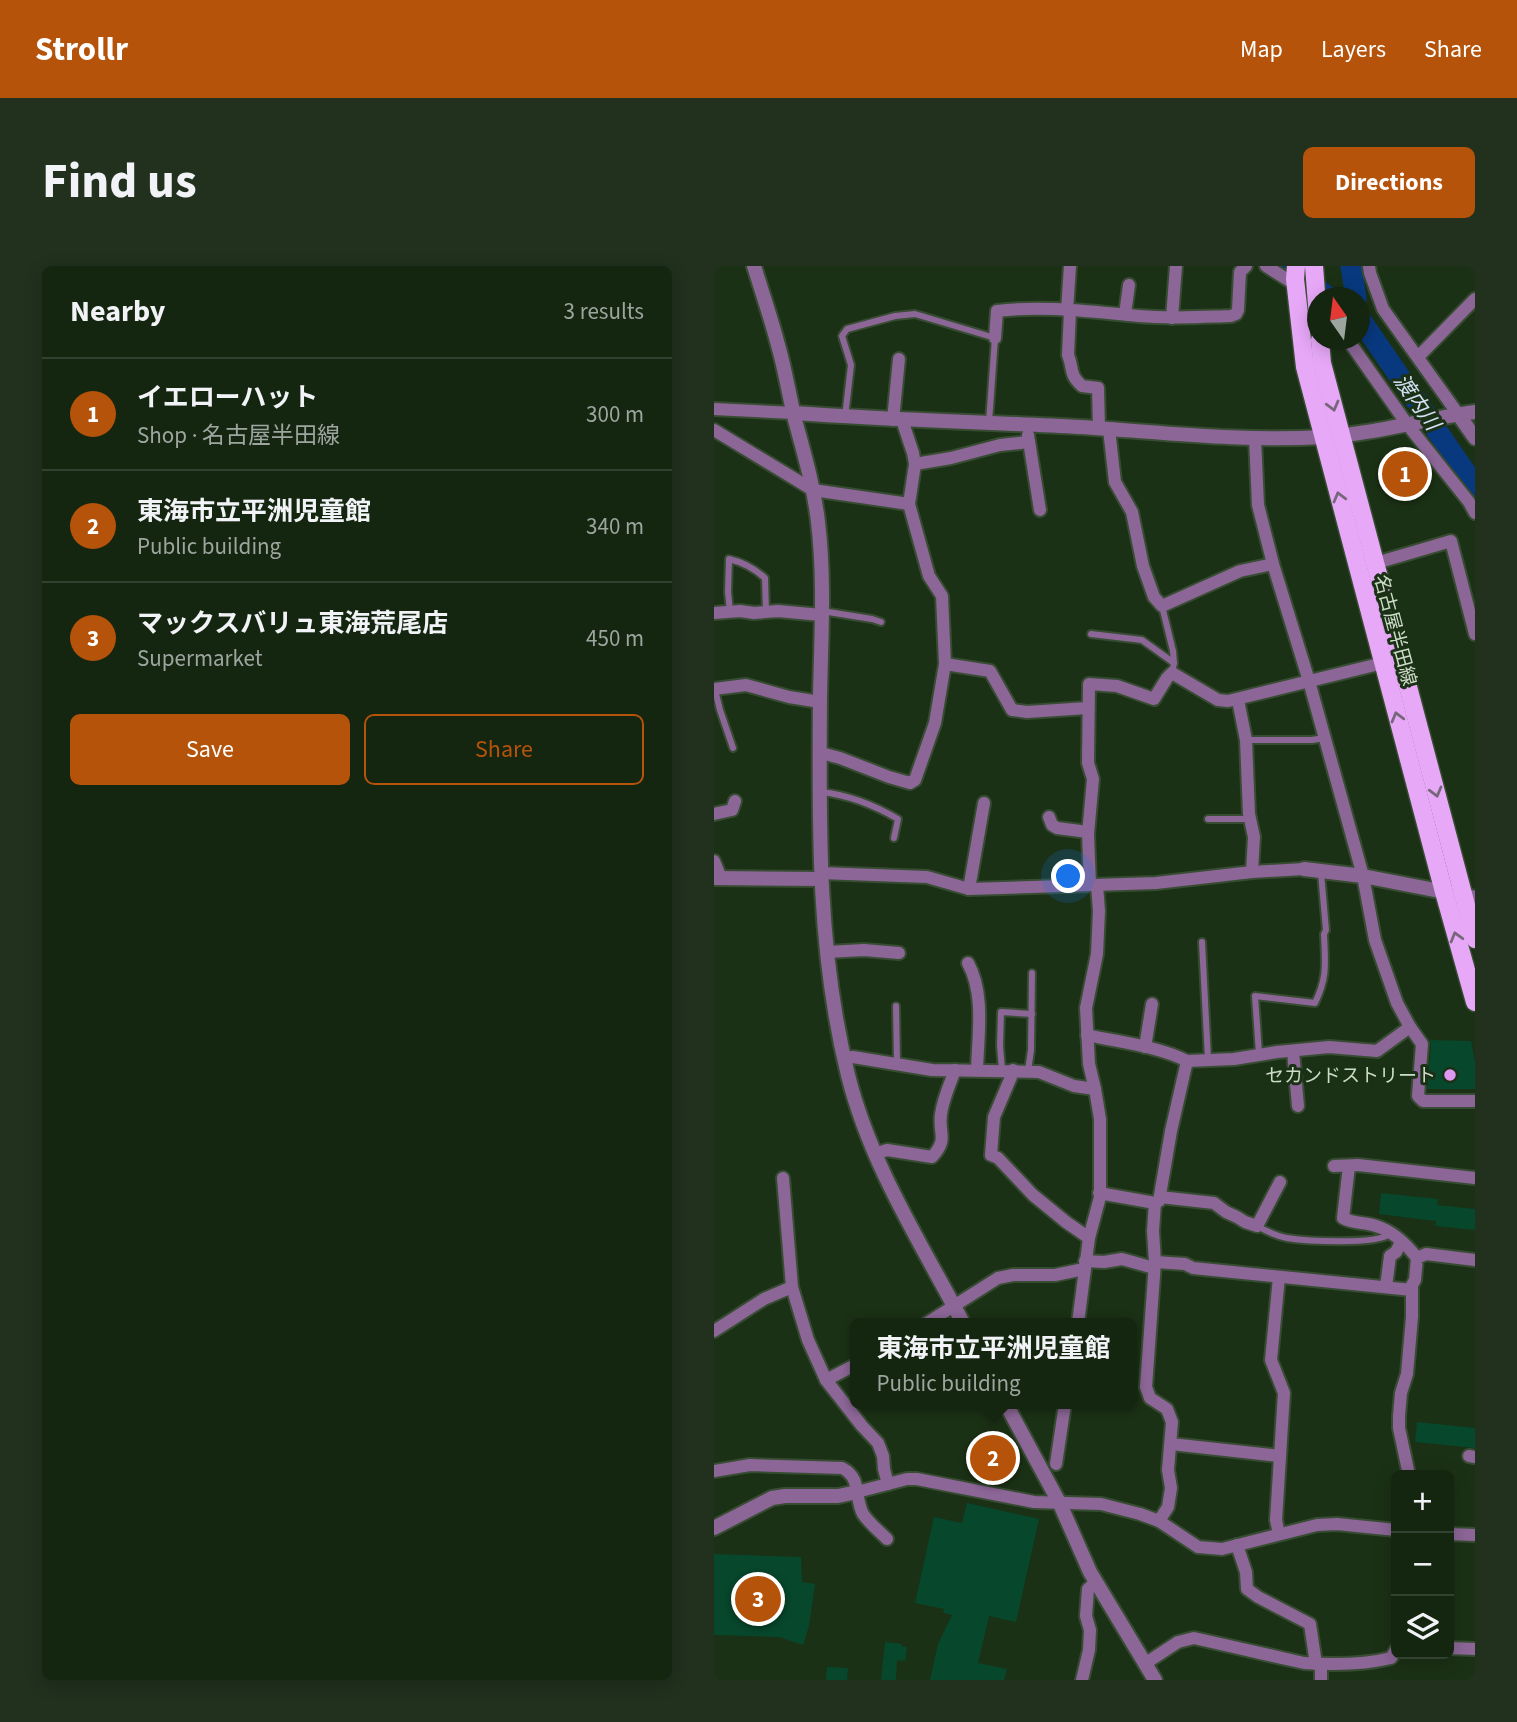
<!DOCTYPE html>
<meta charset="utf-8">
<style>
body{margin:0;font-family:"Source Sans 3","Noto Sans JP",sans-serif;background:#21311e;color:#f1f3f6}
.controls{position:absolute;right:21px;bottom:21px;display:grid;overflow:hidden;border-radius:10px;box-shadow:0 4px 18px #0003}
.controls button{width:63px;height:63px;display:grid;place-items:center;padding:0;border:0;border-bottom:2px solid #334230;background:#142510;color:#f1f3f6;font:35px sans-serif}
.compass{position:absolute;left:593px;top:21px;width:63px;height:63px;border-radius:50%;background:#142510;box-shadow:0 4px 18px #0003;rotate:346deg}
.you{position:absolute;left:355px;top:611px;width:24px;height:24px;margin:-18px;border:5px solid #fff;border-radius:50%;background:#1a73e8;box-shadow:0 0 0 10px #1a73e833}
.badge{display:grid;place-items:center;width:46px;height:46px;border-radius:50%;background:#b45309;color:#fff;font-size:23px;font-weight:700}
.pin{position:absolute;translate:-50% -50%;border:4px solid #fff;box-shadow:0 2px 7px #0006}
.popup{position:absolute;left:136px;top:1052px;width:287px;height:91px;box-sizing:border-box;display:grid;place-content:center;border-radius:10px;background:#142510;filter:drop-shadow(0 2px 5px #0005);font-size:23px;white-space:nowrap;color:#9da59f}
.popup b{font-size:26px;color:#f1f3f6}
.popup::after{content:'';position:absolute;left:50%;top:100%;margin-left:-14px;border:14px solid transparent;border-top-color:#142510}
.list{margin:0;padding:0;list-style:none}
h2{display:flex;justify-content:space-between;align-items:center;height:91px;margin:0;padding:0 28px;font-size:30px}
h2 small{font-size:23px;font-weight:400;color:#9da59f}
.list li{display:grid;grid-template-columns:46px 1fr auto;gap:21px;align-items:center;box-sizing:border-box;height:112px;padding:0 28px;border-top:2px solid #334230}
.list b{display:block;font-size:26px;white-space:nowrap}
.list p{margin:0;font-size:23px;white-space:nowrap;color:#9da59f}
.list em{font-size:23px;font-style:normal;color:#9da59f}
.actions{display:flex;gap:14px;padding:21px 28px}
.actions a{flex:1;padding:16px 0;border:2px solid #b45309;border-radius:10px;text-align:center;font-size:24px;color:#b45309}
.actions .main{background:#b45309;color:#fff}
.icon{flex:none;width:38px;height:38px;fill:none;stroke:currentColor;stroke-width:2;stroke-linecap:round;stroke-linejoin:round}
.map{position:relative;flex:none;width:761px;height:1414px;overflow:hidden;border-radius:10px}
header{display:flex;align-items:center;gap:42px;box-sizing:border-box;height:98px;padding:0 35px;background:#b45309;color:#fff}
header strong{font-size:33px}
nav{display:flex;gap:38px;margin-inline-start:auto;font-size:24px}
.intro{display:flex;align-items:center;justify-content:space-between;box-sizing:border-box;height:168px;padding:0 42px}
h1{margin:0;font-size:49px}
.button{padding:18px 32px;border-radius:10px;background:#b45309;color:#fff;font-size:24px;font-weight:700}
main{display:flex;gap:42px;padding:0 42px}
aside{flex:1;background:#142510;border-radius:10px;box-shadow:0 4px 18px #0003}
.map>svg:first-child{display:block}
</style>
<header>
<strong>Strollr</strong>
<nav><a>Map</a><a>Layers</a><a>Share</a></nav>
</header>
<div class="intro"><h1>Find us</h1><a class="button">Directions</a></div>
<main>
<aside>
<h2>Nearby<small>3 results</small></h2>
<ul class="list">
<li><span class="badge">1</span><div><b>イエローハット</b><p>Shop · 名古屋半田線</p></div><em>300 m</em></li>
<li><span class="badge">2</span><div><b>東海市立平洲児童館</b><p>Public building</p></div><em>340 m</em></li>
<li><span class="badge">3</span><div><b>マックスバリュ東海荒尾店</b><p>Supermarket</p></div><em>450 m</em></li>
</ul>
<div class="actions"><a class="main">Save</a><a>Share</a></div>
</aside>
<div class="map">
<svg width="761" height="1414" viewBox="0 0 761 1414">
<rect width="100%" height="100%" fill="#1b3115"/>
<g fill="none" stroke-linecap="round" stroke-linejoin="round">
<g stroke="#08397f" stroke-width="21">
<path d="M571,0L616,32"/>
<path d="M637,0L642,32"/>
<path d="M646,53L761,220"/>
</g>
</g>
<g fill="#07472c">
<path d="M716,774L757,775L761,795V823H713L717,779Z"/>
<path d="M667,927L724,933L723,939L761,943V964L721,960L722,955L665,948Z"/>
<path d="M703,1156L761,1162V1182L701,1176Z"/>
<path d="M253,1237L325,1253L302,1356L275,1350L264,1397L293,1403L290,1414H216L224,1378L238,1349L229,1347L230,1343L201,1337L220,1251L248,1257Z"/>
<path d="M0,1288L87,1291L88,1316L101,1318L95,1360L89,1379L65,1371L0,1369Z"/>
<path d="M171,1376L188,1378L187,1380L193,1381L191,1395L183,1394L182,1414H167Z"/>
<path d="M113,1401L134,1402L133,1414H112Z"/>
</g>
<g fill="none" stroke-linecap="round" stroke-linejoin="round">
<g stroke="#374c32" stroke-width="10">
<g id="service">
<path d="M131,151L137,99L128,70L133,63L181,50L201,48L281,72L275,156"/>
<path d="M448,340L459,385L460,397"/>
<path d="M108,345L158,353L167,356"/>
<path d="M16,346L14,326L15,293C28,296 41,303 51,312L52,346"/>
<path d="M377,368L428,374L460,397L458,407"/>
<path d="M1,424L6,444L19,482"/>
<path d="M532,474H598L610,472"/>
<path d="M107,526C134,529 160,539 184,553L180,572"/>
<path d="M494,553H537"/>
<path d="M488,676L494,793"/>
<path d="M182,740L183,797"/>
<path d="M545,788L541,730L601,737C614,710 611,697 610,668L612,664L607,607"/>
<path d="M288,804L286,780L287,746L318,748"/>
<path d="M314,805L317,784L318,707"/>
<path d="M543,960C552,965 562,970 573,972C592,975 662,979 676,968"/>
</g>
</g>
<g stroke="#374c32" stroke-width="16">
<g id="minor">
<path d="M552,0L582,19"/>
<path d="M655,0L656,7L669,43L744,148"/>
<path d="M353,45L356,0"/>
<path d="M356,45L354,89C360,103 354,107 368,120L384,122L385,162"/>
<path d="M411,48L415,19"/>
<path d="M458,52L462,0"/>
<path d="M281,72L283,45C330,39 378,46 425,50C456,53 486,51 517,50L522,48L524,44L526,6L532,0"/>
<path d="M634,74L693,158L755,236L761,247"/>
<path d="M704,91L761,33"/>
<path d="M0,143L80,147"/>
<path d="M179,154L185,93"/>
<path d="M395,163L401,216L418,246L429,300L440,331L448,340L526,305L559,298"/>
<path d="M0,164L99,224L195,238"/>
<path d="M314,169L326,244"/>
<path d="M541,172L544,239L559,298L595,415L649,610L661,674L683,737L696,761L708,778L704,830L709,835H761"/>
<path d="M201,198L237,192L286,179L315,176"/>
<path d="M662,297L737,275L761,368"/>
<path d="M0,347L26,345L40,347L64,345L107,349"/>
<path d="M231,398L276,405L298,444L313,446L373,442"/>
<path d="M0,423L32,419L75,431L106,436"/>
<path d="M524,434L532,474L535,548L540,571L538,606"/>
<path d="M107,487L126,492L175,511L196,517L201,514L221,457L231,398L228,330L215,310L195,238L201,198L199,187L188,154"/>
<path d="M0,548L18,544L21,535"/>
<path d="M335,551L338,559L343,562L374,566"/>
<path d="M0,595L7,612"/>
<path d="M107,607L213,611L255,623L442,617L538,606L590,603"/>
<path d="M376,619L374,568L379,513L374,497L375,418L403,420L440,433L453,412L458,407L504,434L514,435L669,397"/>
<path d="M255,623L270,537"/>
<path d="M113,686L150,684L185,687"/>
<path d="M254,697C271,728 264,769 263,804"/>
<path d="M373,769C404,776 444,780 473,795L520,793L563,786L615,781L663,785L696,761"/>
<path d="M431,781L438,738"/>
<path d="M579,785L584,840"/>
<path d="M131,792L139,791L218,804L325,806L360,820L381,823"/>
<path d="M299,804L297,811L280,851L277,889L284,892L319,929L352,956L375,972"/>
<path d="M161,888L173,884L218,891C235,872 224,868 227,848C229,833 236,818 241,804"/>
<path d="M620,900L644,899L761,912"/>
<path d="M635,900L629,952C639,958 651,956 662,960C678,965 693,979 703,992"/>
<path d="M69,912L78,1021L94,1074L112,1114L148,1160L164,1177L169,1190L170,1203L174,1218"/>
<path d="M385,927L441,937"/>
<path d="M446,931L500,937L512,946L523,951L531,956L543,960L566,916"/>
<path d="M371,995L390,996L408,993L440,1002"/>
<path d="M441,996L471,998L479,1002L698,1024"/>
<path d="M672,1021L676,990L682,986L687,976"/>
<path d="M213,1057L284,1012L299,1009H341L370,1003"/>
<path d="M364,1057L375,972L386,931V853L381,823L375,798L372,742L383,688L385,645L383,619"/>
<path d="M0,1065L50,1033L78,1021"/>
<path d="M112,1114L141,1099"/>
<path d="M457,1178L566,1190"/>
<path d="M755,1190L761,1191"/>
<path d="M342,1198L351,1138"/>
<path d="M0,1205L36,1199L128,1202C148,1212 140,1231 149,1248C155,1257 166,1266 173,1273"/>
<path d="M695,1209L685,1162V1150L687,1127L693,1108L698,1051V1019L701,1014L703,992L712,988L761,994"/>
<path d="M143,1226L193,1213H203L320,1236L387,1238L426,1248L445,1255L484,1281L508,1283L603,1259L623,1258L682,1264"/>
<path d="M445,1255L454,1241L457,1222L454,1204L458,1156L453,1143L436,1132L432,1121L441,996L439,965L441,937L445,935L457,865L473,795"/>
<path d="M565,1268L562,1254L570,1127L557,1094L565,1011"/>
<path d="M735,1268L761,1269"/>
<path d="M523,1279L532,1306L533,1323L544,1331L596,1358L602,1398"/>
<path d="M735,1382L761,1383"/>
<path d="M432,1397L464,1376L480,1372L590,1397C619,1399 649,1399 677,1392L682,1384"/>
<path d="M368,1414L375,1384L376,1364L372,1350L374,1323L382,1316"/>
<path d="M607,1414V1398"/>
</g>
</g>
<g stroke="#374c32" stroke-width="18">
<g id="tertiary">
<path d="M40,0C48,26 57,52 64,79C71,103 75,129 81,154C90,187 100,221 104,256C111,314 107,373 106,431C105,558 103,685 134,809C156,898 207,977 249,1057"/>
<path d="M80,147C175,154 270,156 366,161C447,166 528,176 609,171C660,168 710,153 761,146"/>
<path d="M744,148L761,172"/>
<path d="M590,603L649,610L761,632"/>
<path d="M0,612L107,613"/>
<path d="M292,1138L346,1238L376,1306L441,1414"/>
<path d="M0,1262L58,1232L71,1230H124L143,1226"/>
</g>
</g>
<g stroke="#374c32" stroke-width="21">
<g id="primary">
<path d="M582,0L581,13L591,101L730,626L761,736"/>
<path d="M600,0L604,52"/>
<path d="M606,74L608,97L761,673"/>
</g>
</g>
<use href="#service" stroke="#8c6697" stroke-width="6"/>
<use href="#minor" stroke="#8c6697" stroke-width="12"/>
<use href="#tertiary" stroke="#8c6697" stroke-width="14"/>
<use href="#primary" stroke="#e7a8f8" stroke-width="18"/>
</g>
<defs><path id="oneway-chevron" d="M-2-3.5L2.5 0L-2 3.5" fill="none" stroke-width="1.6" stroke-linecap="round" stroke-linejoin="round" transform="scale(1.75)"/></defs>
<g stroke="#77677b">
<use href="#oneway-chevron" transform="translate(619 140) rotate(75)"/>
<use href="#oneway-chevron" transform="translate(625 231) rotate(-105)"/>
<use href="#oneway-chevron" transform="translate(683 451) rotate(-105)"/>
<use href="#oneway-chevron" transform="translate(722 526) rotate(75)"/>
<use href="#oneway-chevron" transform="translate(742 671) rotate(-106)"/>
</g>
<circle fill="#de98f2" stroke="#1b3115" stroke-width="2.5" cx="736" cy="809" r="7"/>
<g text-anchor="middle" stroke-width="6" stroke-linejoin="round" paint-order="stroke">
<g font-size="19" fill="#cddbc9" stroke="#1b3115">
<text transform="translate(682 364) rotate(75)" y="7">名古屋半田線</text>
</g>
<g font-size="19" fill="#cddbc9" stroke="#1b3115" text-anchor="end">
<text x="722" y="816">セカンドストリート</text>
</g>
<g font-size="21" font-style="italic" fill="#d4e1f6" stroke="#1b3115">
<text transform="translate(703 136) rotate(55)" y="7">渡内川</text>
</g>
</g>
</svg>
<div class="controls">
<button>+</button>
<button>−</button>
<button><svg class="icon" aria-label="layers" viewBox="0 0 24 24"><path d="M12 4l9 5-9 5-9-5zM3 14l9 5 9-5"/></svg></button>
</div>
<svg class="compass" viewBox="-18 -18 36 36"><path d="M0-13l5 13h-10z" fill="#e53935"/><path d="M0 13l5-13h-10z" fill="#9da59f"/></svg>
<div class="you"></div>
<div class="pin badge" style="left:691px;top:208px">1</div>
<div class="pin badge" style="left:279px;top:1192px">2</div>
<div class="popup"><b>東海市立平洲児童館</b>Public building</div>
<div class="pin badge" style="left:44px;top:1333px">3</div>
</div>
</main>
